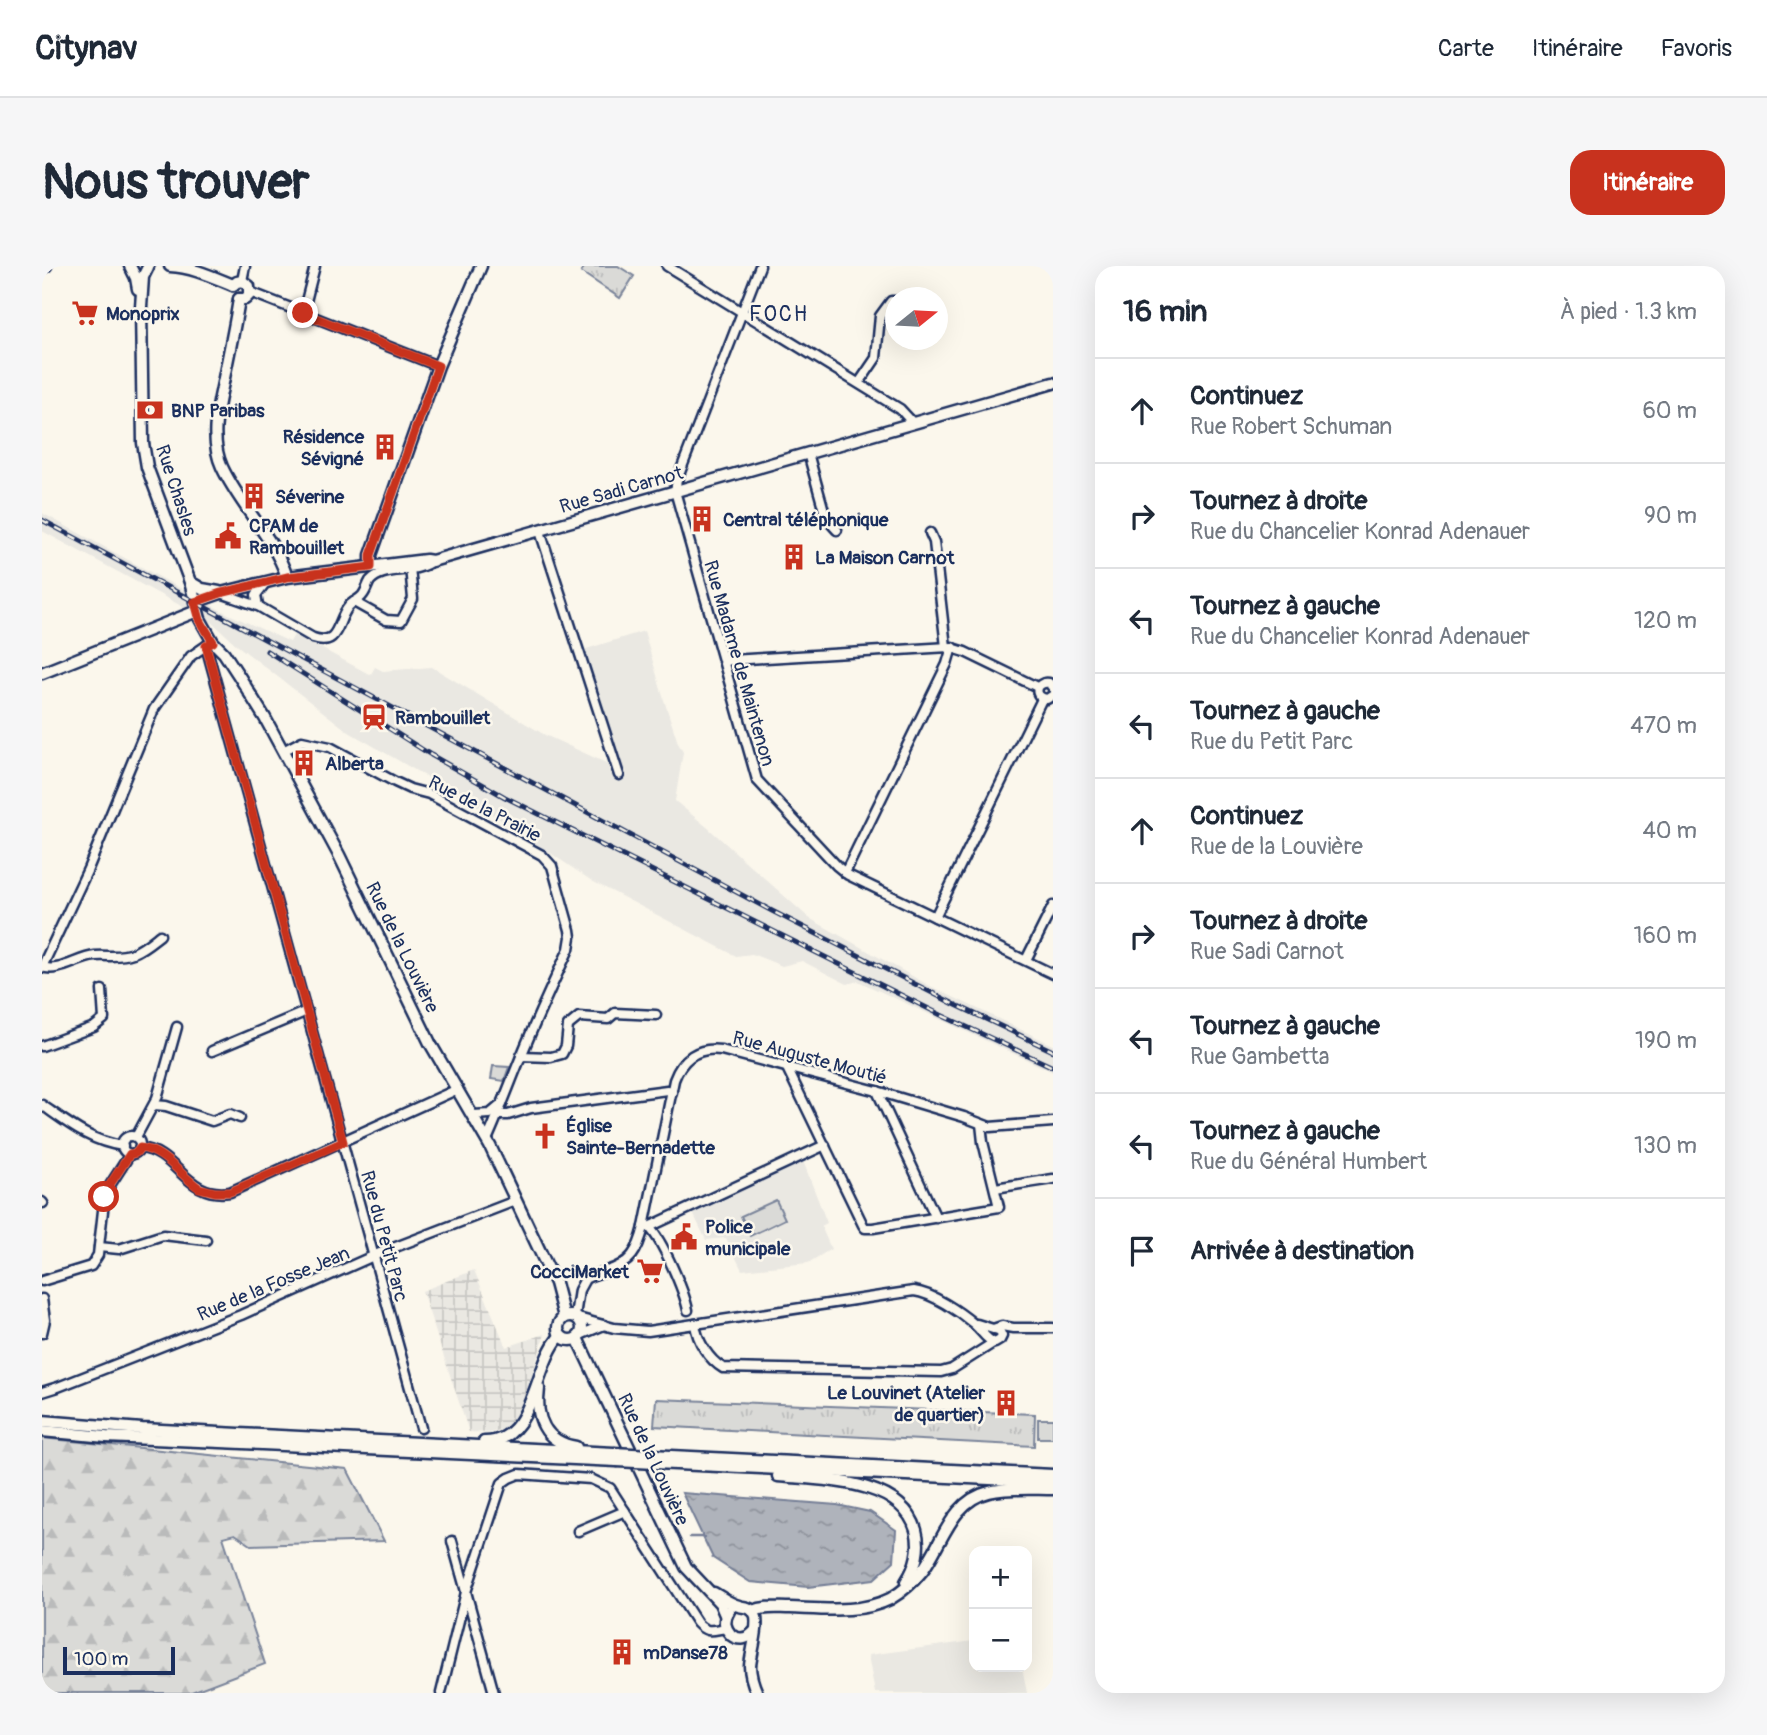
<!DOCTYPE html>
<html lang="fr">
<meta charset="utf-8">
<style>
body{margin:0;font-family:Pangolin,sans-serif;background:#f6f6f7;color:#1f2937}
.controls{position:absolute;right:21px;bottom:21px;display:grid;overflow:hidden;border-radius:14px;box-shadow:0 7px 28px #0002}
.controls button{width:63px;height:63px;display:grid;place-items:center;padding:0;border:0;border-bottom:2px solid #e0e1e3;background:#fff;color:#1f2937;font:35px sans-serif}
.compass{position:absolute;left:843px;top:21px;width:63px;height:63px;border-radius:50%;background:#fff;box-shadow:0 7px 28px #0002;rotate:72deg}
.scale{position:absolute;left:21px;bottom:18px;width:112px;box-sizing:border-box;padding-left:7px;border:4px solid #1b2f5e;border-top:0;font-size:19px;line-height:24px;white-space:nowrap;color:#1b2f5e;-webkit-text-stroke:5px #fbf7ec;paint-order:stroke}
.stop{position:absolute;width:21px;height:21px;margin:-16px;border:5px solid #c8321e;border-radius:50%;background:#fff}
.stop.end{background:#c8321e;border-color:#fff;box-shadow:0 2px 7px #0008}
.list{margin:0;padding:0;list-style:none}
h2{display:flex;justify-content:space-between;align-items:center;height:91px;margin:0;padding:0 28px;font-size:30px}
h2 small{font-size:23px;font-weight:400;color:#747a83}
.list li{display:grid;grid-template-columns:46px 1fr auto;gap:21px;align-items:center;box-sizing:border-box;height:105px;padding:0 28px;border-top:2px solid #e0e1e3}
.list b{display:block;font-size:26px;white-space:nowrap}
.list p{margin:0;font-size:23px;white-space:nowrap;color:#747a83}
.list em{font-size:23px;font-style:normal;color:#747a83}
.icon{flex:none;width:38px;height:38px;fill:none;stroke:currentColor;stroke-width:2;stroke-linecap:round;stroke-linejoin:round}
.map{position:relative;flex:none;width:1011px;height:1427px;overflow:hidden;border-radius:21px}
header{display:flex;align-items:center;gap:42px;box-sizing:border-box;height:98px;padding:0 35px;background:#fff;border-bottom:2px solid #e0e1e3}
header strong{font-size:33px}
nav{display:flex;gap:38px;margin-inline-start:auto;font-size:24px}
.intro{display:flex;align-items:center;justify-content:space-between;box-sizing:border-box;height:168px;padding:0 42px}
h1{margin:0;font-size:49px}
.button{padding:18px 32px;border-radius:21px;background:#c8321e;color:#fff;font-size:24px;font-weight:700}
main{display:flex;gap:42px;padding:0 42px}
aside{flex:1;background:#fff;border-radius:21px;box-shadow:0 7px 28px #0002}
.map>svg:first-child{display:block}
</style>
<header>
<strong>Citynav</strong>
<nav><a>Carte</a><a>Itinéraire</a><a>Favoris</a></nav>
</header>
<div class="intro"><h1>Nous trouver</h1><a class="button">Itinéraire</a></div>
<main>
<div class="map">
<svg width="1011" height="1427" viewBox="0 0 1011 1427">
<defs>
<pattern id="industrial-grid" width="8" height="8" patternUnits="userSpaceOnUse" patternTransform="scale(1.75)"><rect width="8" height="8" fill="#eae8e2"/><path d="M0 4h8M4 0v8" fill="none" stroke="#c8c7c4"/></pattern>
<pattern id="grass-tufts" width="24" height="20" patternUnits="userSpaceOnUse" patternTransform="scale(1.75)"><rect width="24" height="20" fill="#dadad7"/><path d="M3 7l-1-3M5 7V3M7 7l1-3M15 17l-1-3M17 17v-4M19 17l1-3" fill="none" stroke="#babbbb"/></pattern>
<pattern id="forest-firs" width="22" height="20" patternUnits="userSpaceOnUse" patternTransform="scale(1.75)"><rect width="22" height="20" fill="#dadad7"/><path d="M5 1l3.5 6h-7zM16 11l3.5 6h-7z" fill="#babbbb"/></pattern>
<pattern id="water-ripples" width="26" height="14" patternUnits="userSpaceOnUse" patternTransform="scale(1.75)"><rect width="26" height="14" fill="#afb3bb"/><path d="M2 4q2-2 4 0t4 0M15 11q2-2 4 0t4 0" fill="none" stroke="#8e929b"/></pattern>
</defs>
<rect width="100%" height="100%" fill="#fbf7ec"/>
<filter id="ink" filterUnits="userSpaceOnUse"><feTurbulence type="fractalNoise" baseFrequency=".0143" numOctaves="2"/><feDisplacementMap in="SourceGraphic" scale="14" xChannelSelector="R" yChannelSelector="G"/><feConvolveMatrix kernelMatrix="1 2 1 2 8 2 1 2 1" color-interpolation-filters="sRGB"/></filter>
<g filter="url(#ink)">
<g fill="#eae8e2">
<path d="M0,247L180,345L248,376L252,369L263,375L264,374L325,407L329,408L333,401L341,405L390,401L503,469L575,502L538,385L602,365L622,434L636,477L641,486L633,535L665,561L767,652L886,719L1011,779V806L816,715L805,718L760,695L740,700L710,688L694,690L550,615L456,552L307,466L196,380L171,357L0,265Z"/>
<path d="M761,895L785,957L779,960L789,983L766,997L700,1004L684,972L664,974L650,945Z"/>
<path d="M932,1375V1401H980L985,1427H833L826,1389Z"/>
</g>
<path fill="url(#industrial-grid)" d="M432,1004L464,1081L503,1068L477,1149L467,1161L448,1167L427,1166L380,1025Z"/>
<g fill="url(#grass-tufts)" stroke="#7a849a" stroke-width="2">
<path d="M543,0H576L592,10L578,32L539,6Z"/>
<path d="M451,800L467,801L462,815L449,813Z"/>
<path d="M614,1133L993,1148L992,1180L612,1160Z"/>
</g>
<path fill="url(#forest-firs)" stroke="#7a849a" stroke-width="2" d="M0,1172L305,1203L342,1275L209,1279L193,1268L181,1271L223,1398L147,1427H0Z"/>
<g fill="#dadad7" stroke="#7a849a" stroke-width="2">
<path d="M734,934L743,953L708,970L699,950Z"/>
<rect x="996" y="1153" width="15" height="19"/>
</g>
<path fill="url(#water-ripples)" stroke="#747e96" stroke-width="2" d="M640,1227L795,1239L828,1246L854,1264L852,1295L832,1313L766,1321L708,1316L671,1292Z"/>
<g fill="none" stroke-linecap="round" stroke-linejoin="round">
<path stroke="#747e96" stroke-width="2.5" d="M648,1271H663"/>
<g stroke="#1b2f5e" stroke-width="13">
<g id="minor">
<path d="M625,0L858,143L871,157"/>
<path d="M718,0L635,214L633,225L715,514L795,600L806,609L1011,708"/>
<path d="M200,15L203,0"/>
<path d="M208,26L396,100"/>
<path d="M261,47L273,0"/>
<path d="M817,117L834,92L838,50L849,35H853"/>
<path d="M766,187L784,252L795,264"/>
<path d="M498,265L577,509"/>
<path d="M888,267L892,276L904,381"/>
<path d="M179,327L216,340L271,372C298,381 294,355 307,340C310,336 317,334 320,330C324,326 325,320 328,315C342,299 373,309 390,295"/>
<path d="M312,336L344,354L359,355L371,333L368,301"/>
<path d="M216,340L214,329L224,316"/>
<path d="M164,380L379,1162"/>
<path d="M682,396L689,394L907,381L923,386L995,421"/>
<path d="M1011,422L1007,417C993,415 991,432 1005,433L1011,429"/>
<path d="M241,485L260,475L288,481L353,516L368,523L387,528L500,589L510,600L528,664L529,671L527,683C510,719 493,756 478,793C467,820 457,847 445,874"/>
<path d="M803,607L905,398L910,381"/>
<path d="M893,651L1000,433"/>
<path d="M984,694L1011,640"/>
<path d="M0,701L46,603L112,443L149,390L168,377"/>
<path d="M0,701C17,707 35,692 53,690C67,689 77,692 91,687C101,683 109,676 118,669"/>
<path d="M0,780L52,761L62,753L60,724"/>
<path d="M170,785L265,745"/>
<path d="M479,790L509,791L520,788L524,780L526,760L537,751L566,753L573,747L614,749"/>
<path d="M745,802L821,959L823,962H831L957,941L941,876L939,858"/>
<path d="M835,825L894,952"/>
<path d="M0,839C26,857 49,876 81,880"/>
<path d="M112,839L124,840L170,855L188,848L198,852"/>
<path d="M431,849L448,848L460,838"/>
<path d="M457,849H466L489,842L625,824L630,826"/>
<circle cx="89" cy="879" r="9"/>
<path d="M94,871L115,832L135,761"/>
<path d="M98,882C135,885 143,933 188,926L416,823"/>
<path d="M953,922L1011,913"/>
<path d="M0,936L1,937"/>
<path d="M602,961H607L783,879"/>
<path d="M607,961C621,975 642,1025 646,1044"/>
<path d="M57,981L77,983L121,969L164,974"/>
<path d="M0,1015L49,1000L56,989L63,927L88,888"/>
<path d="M0,1033L3,1054L0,1067"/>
<path d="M533,1050L537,1024L543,1013C549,1009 556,1008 564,1005C589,998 596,985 602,961L632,814C640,792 656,781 679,784L835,825L922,851L948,861L1011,856"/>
<path d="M536,1052L572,1062L606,1065L872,1025C890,1027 918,1046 932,1058C939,1064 944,1074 953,1077L958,1074L960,1070L957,1064L953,1063"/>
<path d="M653,1058C655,1075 667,1094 681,1102L899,1106L910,1103L951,1077"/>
<path d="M935,1058L951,1063L960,1060L971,1062H1011"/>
<path d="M538,1069L562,1059"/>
<path d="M0,1126L16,1121L199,1049L338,987L473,935"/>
<path d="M536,1265L583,1245"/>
<path d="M410,1275L452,1427"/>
<path d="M399,1427L424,1326L460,1217L467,1212L477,1208L549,1213L568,1222L655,1357C665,1368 671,1364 684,1362"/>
</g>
</g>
<g stroke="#1b2f5e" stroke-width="15">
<g id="major">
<path d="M88,0L94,12L96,23"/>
<path d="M128,0C150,1 171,11 191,19"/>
<path d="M0,1L4,0"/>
<path d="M106,1L101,11L99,41L101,177L105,201L148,316L158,353L171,376L182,387L197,410L223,452L297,589L388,777L448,880L513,1017L522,1051"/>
<path d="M191,19L195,16L200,15L207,20V29L203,33H197"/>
<path d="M197,33C193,60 187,86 182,112C176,141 167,172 180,201C198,240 231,270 245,311"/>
<path d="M329,301V289L396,100L439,0"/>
<path d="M148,316L160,323L177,326"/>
<path d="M153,336L179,327L245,311L384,294L390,295L1011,117"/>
<path d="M0,407L155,345"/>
<circle cx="528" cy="1062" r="12"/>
<path d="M535,1072L644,1301L678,1337L684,1351"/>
<path d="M497,1122C493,1151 502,1176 534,1181"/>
<path d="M0,1155L100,1163L572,1187"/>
<path d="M0,1165L64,1171L157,1175L575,1195"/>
<path d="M442,1176C493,1177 491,1100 518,1070"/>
<path d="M609,1189L1011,1209"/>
<path d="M613,1197L1011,1216"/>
<path d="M736,1210C780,1214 859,1213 874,1264C879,1282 874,1301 864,1316"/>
<path d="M672,1327C679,1331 688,1338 697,1340C703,1342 707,1340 712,1346C719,1355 709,1387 708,1400C708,1410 711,1418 715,1427"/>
<path d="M687,1345C681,1353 682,1361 689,1369C697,1375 706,1373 713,1365"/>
<path d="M711,1345C723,1340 735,1342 748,1342C780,1343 818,1348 848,1333C860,1326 872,1315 880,1305C901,1277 909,1235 947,1226C967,1221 990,1223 1011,1223"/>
</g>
</g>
<use href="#minor" stroke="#fbf7ec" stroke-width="8"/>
<use href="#major" stroke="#fbf7ec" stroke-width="10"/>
<g stroke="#1b2f5e" stroke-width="5">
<g id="rail">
<path d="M0,254L730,645L912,738L1011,785"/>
<path d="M225,385L389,489L463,531L899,749L1011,801"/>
</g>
</g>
<use href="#rail" stroke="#fbf7ec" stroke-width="2.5" stroke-dasharray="8" stroke-linecap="butt"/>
<g stroke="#1b2f5e" stroke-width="15" stroke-linecap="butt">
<g id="major-bridge">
<path d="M572,1187L609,1189"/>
<path d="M575,1195L613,1197"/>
</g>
</g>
<use href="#major-bridge" stroke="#fbf7ec" stroke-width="10"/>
</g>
</g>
<g fill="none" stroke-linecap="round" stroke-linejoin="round" filter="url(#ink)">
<path stroke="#c8321e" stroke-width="9" d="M62,931L65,923L88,888L94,887L98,882C122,884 138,909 157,922L173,926H188L301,876L168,394L164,380L171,376L158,354L153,336L179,327L245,311L329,301V289L396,100L261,47"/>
</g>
<defs>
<g id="supermarket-bare" transform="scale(2.1)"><path d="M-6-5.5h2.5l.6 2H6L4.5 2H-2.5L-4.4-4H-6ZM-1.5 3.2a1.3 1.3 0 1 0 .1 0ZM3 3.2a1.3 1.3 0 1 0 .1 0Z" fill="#c8321e" stroke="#fbf7ec" stroke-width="2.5" paint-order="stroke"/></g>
<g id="bank-bare" transform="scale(2.1)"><path d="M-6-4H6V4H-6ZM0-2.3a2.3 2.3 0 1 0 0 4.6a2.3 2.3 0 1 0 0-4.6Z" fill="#c8321e" stroke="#fbf7ec" stroke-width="2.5" paint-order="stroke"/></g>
<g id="building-bare" transform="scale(2.1)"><path d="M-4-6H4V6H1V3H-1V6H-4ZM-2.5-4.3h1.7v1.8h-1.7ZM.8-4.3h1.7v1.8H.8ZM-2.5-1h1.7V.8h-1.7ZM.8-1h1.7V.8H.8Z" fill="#c8321e" stroke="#fbf7ec" stroke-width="2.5" paint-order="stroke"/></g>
<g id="civic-bare" transform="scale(2.1)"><path d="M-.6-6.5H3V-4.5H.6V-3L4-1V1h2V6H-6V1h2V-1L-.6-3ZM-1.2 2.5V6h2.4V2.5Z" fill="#c8321e" stroke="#fbf7ec" stroke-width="2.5" paint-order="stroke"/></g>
<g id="station-bare" transform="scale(2.1)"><path d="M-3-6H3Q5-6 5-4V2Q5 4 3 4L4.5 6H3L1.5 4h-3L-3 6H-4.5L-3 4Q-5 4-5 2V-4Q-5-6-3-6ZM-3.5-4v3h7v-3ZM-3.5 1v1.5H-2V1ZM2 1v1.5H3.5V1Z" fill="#c8321e" stroke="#fbf7ec" stroke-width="2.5" paint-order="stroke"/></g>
<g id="church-bare" transform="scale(2.1)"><path d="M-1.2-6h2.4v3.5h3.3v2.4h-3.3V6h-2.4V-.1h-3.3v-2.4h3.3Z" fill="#c8321e" stroke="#fbf7ec" stroke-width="2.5" paint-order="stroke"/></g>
</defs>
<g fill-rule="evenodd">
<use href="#supermarket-bare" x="43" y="47"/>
<use href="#bank-bare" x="108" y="144"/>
<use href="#building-bare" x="343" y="181"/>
<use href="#building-bare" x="212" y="230"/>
<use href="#building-bare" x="660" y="253"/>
<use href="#civic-bare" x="186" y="270"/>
<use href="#building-bare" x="752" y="291"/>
<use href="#station-bare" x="332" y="451"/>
<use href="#building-bare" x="262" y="497"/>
<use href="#church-bare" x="503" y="870"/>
<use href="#civic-bare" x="642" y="971"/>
<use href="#supermarket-bare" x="608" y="1005"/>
<use href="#building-bare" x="964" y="1137"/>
<use href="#building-bare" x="580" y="1386"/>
</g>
<g text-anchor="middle" stroke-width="5" stroke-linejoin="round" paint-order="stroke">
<g font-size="19" font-weight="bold" fill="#1b2f5e" stroke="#fbf7ec" text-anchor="start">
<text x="64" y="54">Monoprix</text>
<text x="129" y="151">BNP Paribas</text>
<text x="322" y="177" text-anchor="end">Résidence<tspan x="322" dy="22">Sévigné</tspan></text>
<text x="233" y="237">Séverine</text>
<text x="681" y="260">Central téléphonique</text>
<text x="207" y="266">CPAM de<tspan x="207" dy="22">Rambouillet</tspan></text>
<text x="773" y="298">La Maison Carnot</text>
<text x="353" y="458">Rambouillet</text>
<text x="283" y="504">Alberta</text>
<text x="524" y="866">Église<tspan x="524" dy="22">Sainte-Bernadette</tspan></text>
<text x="663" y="967">Police<tspan x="663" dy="22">municipale</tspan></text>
<text x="587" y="1012" text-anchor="end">CocciMarket</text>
<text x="943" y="1133" text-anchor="end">Le Louvinet (Atelier<tspan x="943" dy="22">de quartier)</tspan></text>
<text x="601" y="1393">mDanse78</text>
</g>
<g font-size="19" fill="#1b2f5e" stroke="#fbf7ec">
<text transform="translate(579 223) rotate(-16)" y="7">Rue Sadi Carnot</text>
<text transform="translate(135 224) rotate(72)" y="7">Rue Chasles</text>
<text transform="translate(698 397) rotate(74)" y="7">Rue Madame de Maintenon</text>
<text transform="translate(443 542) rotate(27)" y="7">Rue de la Prairie</text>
<text transform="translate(361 681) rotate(64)" y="7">Rue de la Louvière</text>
<text transform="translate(768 791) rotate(15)" y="7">Rue Auguste Moutié</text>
<text transform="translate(343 970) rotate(75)" y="7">Rue du Petit Parc</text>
<text transform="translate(231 1017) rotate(-23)" y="7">Rue de la Fosse Jean</text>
<text transform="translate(612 1193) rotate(65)" y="7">Rue de la Louvière</text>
</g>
<g font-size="21" letter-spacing="2" fill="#1b2f5e" stroke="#fbf7ec">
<text x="737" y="55">FOCH</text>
</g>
</g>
</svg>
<div class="controls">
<button>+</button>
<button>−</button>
</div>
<svg class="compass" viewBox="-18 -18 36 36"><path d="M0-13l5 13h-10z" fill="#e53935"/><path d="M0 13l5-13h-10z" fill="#747a83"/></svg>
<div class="scale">100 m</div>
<div class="stop" style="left:62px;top:931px"></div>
<div class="stop end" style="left:261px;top:47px"></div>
</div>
<aside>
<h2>16 min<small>À pied · 1.3 km</small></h2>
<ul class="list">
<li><svg class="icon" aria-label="ahead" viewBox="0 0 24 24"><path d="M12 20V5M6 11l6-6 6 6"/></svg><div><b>Continuez</b><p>Rue Robert Schuman</p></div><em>60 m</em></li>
<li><svg class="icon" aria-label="right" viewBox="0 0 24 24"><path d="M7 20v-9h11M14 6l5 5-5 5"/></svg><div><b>Tournez à droite</b><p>Rue du Chancelier Konrad Adenauer</p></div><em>90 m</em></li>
<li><svg class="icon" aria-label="left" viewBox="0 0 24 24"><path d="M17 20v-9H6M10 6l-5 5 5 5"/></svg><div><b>Tournez à gauche</b><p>Rue du Chancelier Konrad Adenauer</p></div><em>120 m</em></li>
<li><svg class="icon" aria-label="left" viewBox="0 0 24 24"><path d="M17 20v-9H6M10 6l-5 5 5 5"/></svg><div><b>Tournez à gauche</b><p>Rue du Petit Parc</p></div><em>470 m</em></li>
<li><svg class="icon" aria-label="ahead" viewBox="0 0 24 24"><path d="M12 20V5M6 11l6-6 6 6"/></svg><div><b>Continuez</b><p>Rue de la Louvière</p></div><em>40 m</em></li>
<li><svg class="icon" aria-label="right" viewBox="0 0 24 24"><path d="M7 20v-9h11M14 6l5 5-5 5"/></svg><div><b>Tournez à droite</b><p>Rue Sadi Carnot</p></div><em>160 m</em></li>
<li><svg class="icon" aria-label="left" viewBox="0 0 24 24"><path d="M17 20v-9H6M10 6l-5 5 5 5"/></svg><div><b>Tournez à gauche</b><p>Rue Gambetta</p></div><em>190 m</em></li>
<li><svg class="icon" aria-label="left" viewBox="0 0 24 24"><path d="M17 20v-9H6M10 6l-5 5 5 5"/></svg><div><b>Tournez à gauche</b><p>Rue du Général Humbert</p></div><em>130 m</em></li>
<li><svg class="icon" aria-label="arrive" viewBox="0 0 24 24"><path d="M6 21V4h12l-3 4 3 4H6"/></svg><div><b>Arrivée à destination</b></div></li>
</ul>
</aside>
</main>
